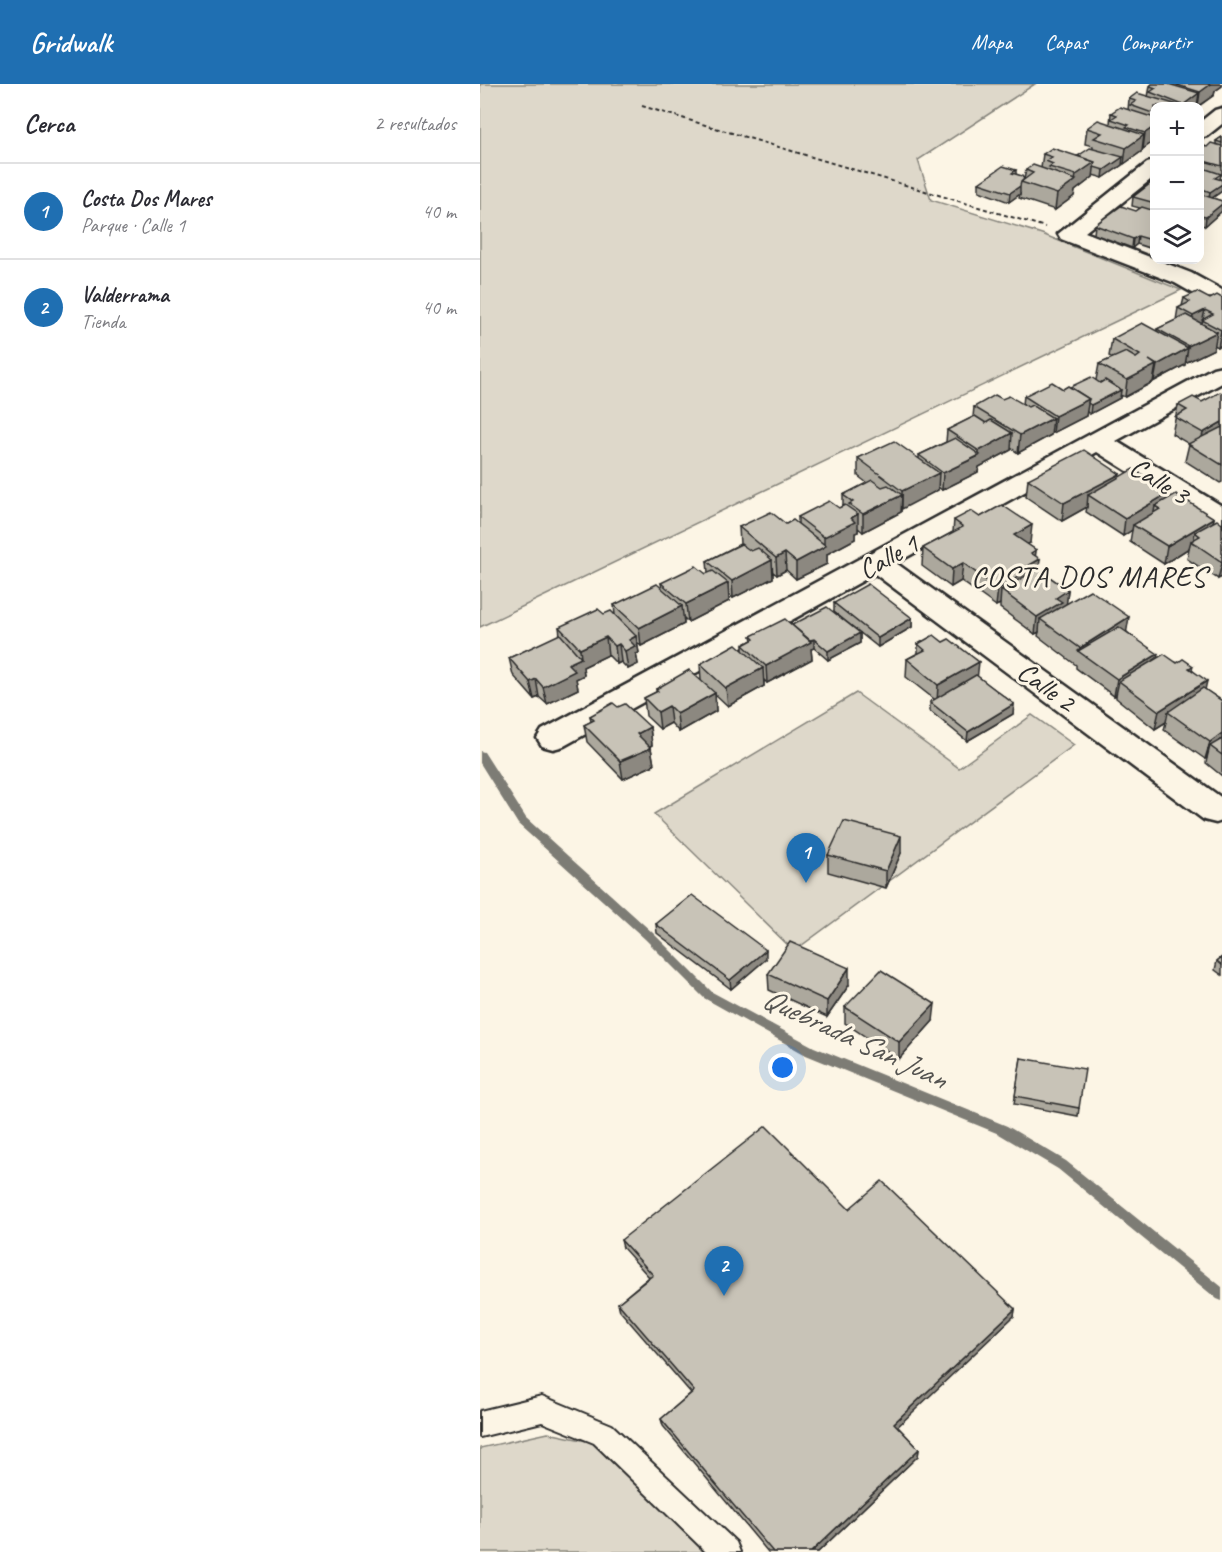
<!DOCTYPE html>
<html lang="es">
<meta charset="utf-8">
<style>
body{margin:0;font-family:Caveat,sans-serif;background:#f7f7f7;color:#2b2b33}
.controls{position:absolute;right:18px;top:18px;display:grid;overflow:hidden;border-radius:12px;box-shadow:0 6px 24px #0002}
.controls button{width:54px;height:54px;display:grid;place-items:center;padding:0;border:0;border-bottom:2px solid #e1e1e2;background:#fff;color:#2b2b33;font:30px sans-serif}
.you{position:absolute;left:303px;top:984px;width:21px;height:21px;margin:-15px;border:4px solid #fff;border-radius:50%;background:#1a73e8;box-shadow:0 0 0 9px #1a73e833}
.badge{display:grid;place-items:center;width:39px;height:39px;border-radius:50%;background:#1f6fb2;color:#fff;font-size:20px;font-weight:700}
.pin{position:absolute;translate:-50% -50px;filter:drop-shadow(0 2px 3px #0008)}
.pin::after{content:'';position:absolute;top:32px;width:21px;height:18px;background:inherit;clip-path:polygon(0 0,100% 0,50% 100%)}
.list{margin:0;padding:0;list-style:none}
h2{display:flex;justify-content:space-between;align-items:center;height:78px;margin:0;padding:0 24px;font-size:26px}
h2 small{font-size:20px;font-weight:400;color:#7c7c81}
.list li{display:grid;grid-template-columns:39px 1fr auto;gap:18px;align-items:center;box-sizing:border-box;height:96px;padding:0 24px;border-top:2px solid #e1e1e2}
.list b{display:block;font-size:22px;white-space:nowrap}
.list p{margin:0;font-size:20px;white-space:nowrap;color:#7c7c81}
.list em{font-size:20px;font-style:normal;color:#7c7c81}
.icon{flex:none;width:33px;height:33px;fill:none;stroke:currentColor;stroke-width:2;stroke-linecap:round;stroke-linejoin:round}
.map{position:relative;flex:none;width:742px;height:1468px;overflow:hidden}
header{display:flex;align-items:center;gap:36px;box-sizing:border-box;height:84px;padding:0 30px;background:#1f6fb2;color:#fff}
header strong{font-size:28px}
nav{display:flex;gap:33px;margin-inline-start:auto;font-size:21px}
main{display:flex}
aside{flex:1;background:#fff}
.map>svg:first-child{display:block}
</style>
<header>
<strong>Gridwalk</strong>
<nav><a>Mapa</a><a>Capas</a><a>Compartir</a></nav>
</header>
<main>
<aside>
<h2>Cerca<small>2 resultados</small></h2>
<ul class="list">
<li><span class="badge">1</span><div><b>Costa Dos Mares</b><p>Parque · Calle 1</p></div><em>40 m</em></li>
<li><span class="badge">2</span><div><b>Valderrama</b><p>Tienda</p></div><em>40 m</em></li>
</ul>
</aside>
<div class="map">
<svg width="742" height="1468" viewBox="0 0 742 1468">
<rect width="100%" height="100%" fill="#fcf5e5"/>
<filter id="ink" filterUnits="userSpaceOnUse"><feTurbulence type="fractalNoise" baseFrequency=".0167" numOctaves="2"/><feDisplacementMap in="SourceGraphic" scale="12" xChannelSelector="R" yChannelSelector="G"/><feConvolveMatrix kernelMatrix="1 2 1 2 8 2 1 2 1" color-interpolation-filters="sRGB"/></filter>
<g filter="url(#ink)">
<g fill="#ded8ca" stroke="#84827a" stroke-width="1.5">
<path d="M0,0H555L438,76L451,116L562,150L701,206L0,543Z"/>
<path d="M376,609L479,684L552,631L594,661L314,867L174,730Z"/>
<path d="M68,1349L126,1361L236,1468H0V1364Z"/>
</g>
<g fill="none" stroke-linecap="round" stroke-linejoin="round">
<path fill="#7d7b74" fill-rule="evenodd" d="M0,667L4,668L46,734L173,849L232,908L334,963L527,1042L586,1077L742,1203V1217L737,1215L578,1085L519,1050L326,971L224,914L165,855L38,740L0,679Z"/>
<g stroke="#2b2b2b" stroke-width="4">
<path id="lane" d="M62,1312L132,1341L256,1458L260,1468H226L114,1359L62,1338L0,1353V1327Z"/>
</g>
<g stroke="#2b2b2b" stroke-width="5">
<g id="street">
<path d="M742,24V40L727,52L720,54V38L735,26Z"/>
<path d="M674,77V93L605,148L711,189L742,206V223L734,221L695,199L581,155L578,150L667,79Z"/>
<path d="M742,282V299L636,357L742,422V442L732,440L617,368L416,479L742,714V737L736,739L724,736L395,490L84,662L73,665L62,662L57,654L62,646L733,284Z"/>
</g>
</g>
<path stroke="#2b2b2b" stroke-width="2" stroke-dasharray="4 3" stroke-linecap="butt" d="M162,22L565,143"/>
<use href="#lane" fill="#fcf5e5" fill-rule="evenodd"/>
<use href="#street" fill="#fcf5e5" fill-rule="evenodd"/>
</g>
<g fill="#aca89d" stroke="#2b2b2b" stroke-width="1.5">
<path d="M672,0H742V2L735,7L734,11L719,22H675V56L662,65V67L644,80L642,79V81L623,94L613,91V93L595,107L594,112L575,126L539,114L540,110L529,118L499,107V99L536,86V90L544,95L546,86L561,84L563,70L598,72L613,64V62L605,60L607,44L630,40L631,29L648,26L649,15L668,13L670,2Z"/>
<path d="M742,53V91H741L740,95L742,96V107L732,114L742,117V127L725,142L720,141V61L727,63L736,61V57Z"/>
<path d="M675,96V166L657,160L652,164L614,150L615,141L656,127L660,124L652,122L653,113Z"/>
<path d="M704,214H742V261L738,263L734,261V265L705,279V281L645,313L640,311V314L610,330L607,328L606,332L573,349L571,348V351L538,369L531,364V366L499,383L498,388L462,406L458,403V406L421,424V428L383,448L378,444V448L375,449V455L347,470V480L316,495L306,486L297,491L293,488V494L253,514L249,511V517L208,538L204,534V540L161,562L157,558L159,569L156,570L158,580L148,585L141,578L137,580L128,571L103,583L104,591L96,595L98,605L67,620L59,613L54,615L33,591L29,574L80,551L79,543L124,530L135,531L134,521L182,505L181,499L228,489L227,477L260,460L259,443L306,440H318V433L359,424L363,422V411L387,399L378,392V374L439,375V371L466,358L467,346L493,333L494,323L522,315L543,320L544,312L583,305L616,296L619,280L633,274L629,272L632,255L677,247V245L696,236L698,224L702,222Z"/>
<path d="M742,309V398L740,399L705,377L709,360L692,350L698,321L722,318Z"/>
<path d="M639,394L690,408L689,414L734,434L733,438L742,440V493L738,495L707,475L709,464L684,480L650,458L652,446L643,452L606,428L607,423L582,437L546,413L548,395Z"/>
<path d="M500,433L550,459L547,460L556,466L555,472L559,485L588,506L586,520L647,548L677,574L713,582L712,586L726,606L742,617V692L726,679L727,674L725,675L684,646L686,638L675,645L636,614V611L634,612L596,584V581L558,552L559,548L555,550L520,524V520L516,522L481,497L471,503L442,482L443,464L473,448L474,436Z"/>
<path d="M354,519L432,534V543L398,563L354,528Z"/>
<path d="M312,541L380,549V559L348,576L334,564L331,565L332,575L287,599L284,596V602L248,622L235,610L236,627L199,648L191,639L180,645L166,632L164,614L176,608V605L221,597L220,580L263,567V561L272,556L271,552Z"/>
<path d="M438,560L497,592L534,620L533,630L487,657L450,627V618L454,615L426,593L427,575L438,569Z"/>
<path d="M138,623L170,643L172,661L170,662L171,664L174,681L143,695L107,658L104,641L111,638L110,632Z"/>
<path d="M421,769L406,804L348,788V771Z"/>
<path d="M176,840L286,875L251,905L177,849Z"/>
<path d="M742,873V891L735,886L737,877Z"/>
<path d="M288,890L369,901L347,933L289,906Z"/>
<path d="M365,923L453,937L419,975L365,939Z"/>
<path d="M541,974L599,1024L598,1032L534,1020Z"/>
<path d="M369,1125L535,1225L534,1232L417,1342L439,1365L438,1372L338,1468H288L183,1342L181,1335L211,1309L140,1227L138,1219L169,1193L143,1164L141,1156Z"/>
</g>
<g fill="#8c8880" stroke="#2b2b2b" stroke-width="1.5">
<path d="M731,0H742V2L735,7L734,11L718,22L720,8Z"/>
<path d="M719,9L717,22H703V21Z"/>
<path d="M675,42V56L663,65L665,49Z"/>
<path d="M664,51L662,67L644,80L646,64Z"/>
<path d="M643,73L642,81L623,94L624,86Z"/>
<path d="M615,78L613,93L595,107L594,112L575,126L577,110L595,97L596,91Z"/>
<path d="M742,100V107L729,116L730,108Z"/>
<path d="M540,102V110L529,118L530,109Z"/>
<path d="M742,120V127L725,142L726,133Z"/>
<path d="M658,152L657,160L652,164L653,155Z"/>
<path d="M725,226L721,244L710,249L713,232Z"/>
<path d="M741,246H742V261L738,263Z"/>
<path d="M737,248L734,265L705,279L708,262Z"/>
<path d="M708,264L705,281L674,297L677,281Z"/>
<path d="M676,281L673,298L645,313L647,296Z"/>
<path d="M641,306L640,314L610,330L611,321Z"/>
<path d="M609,315L606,332L573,349L575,332Z"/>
<path d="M573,334L571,351L538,369L540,351Z"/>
<path d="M742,338V353L719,366L723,349Z"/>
<path d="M532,349L531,366L499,383L498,388L462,406L463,389L499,372V367Z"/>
<path d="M459,389L458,406L422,425V407Z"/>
<path d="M640,390L637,407L608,411L607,423L582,437L584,419Z"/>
<path d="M690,408L687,425H680L675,422L673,434L653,441L652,446L643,452L645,435Z"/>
<path d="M422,411L421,428L383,448V430Z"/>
<path d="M378,430V448L375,449V455L347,470V480L316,495V478L344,463V453L371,434Z"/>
<path d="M734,434L730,451L720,452L715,448L713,459L711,457L709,464L684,480L687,462Z"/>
<path d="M552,441L550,459L532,468L534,451Z"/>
<path d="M556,466L555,478L560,475L558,492L521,506L520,520L516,522L518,505L539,487L551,469Z"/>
<path d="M305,469L306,486L297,491L296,474Z"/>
<path d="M292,476L293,494L253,514L252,497Z"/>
<path d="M483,479L481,497L471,503L472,485Z"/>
<path d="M742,479V493L738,495Z"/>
<path d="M248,499L249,517L208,538L206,520Z"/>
<path d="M588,506L586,524L560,535L559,548L555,550L557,533L576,514Z"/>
<path d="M202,522L204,540L161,562L159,544Z"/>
<path d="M649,533L646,551L599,567L600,564Z"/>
<path d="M432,534V543L398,563V554Z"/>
<path d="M380,549V559L348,576V567Z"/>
<path d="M156,552L159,569L156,570L158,580L148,585L145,567L149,556Z"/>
<path d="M126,553L128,571L103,583L104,591L96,595L98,605L67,620L63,603L88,580L101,574L100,565Z"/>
<path d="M334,555V564L331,565L332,575L287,599L286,582Z"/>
<path d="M139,560L141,578L137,580L135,562Z"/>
<path d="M678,570L674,588L639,597L636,611L634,612L637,595Z"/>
<path d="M499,578L497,596L457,619L458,601Z"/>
<path d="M283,584L284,602L248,622L246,604Z"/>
<path d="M56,595L59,613L54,615L50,598Z"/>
<path d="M727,597L723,615L688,628L686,638L675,645L679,627Z"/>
<path d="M235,609L236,627L199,648L197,630Z"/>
<path d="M534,620L533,630L487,657L488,648Z"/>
<path d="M189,622L191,639L180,645L178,628Z"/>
<path d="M170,643L172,661L160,667L157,650Z"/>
<path d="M742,649V664L730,662L727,674L725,675L730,658Z"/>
<path d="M171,664L174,681L143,695L140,677Z"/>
<path d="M421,752V769L406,804V787Z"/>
<path d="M286,866V875L251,905L250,896Z"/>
<path d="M369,884V901L347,933V917Z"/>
<path d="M455,920L453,937L419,975V958Z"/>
<path d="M535,1225L534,1232L414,1346V1339Z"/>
<path d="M439,1365L438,1372L338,1468H331Z"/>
</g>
<g fill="#c8c3b7" stroke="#2b2b2b" stroke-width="1.5">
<path d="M672,0H688L719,9L703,21L670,8L676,4L670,2Z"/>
<path d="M694,0H731L720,8Z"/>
<path d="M657,9L701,22H675V30L650,21L656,17L649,15Z"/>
<path d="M640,23L675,34V42L665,49L646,43L649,41L631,35L637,31L631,29Z"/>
<path d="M618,36L664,51L646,64L614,54L622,49L607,44Z"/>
<path d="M742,53V59L736,57Z"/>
<path d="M731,59L742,62V82L720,76V61L727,63Z"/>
<path d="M572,64L615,78L596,91L569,83L573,80L566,77L572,73L563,70Z"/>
<path d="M610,64L643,73L624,86L614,83L615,78L598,72Z"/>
<path d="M553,81L596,96L577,110L541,98L553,89L546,86Z"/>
<path d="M523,82L536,86L532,89L542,92L544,95L541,98L540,102L530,109L499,99Z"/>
<path d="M720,83L741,90L735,94L742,96V100L730,108L720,104Z"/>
<path d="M675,96V119L653,113Z"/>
<path d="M720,110L742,117V120L726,133L720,132Z"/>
<path d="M641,122L656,127L662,123L675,127V157L658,152L653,155L615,141Z"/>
<path d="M717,208L730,215L737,211L742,214V246H741L722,236L733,230L725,226L713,232L698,224L710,218L704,214Z"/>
<path d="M706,231L737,248L708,262L677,245Z"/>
<path d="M662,239L708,264L677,281L669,276L676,281L647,296L619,280L646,268L656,274L660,271L632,255Z"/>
<path d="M611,293L620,299L625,296L641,306L611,321L608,319L609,315L590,303Z"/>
<path d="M572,298L583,305L588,302L609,315L575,332L544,312Z"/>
<path d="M740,308L742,309V338L723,349L695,333L707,326L698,321L713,313L722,318Z"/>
<path d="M515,311L522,315L529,312L548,323L552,321L573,334L540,351L494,323Z"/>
<path d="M495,332L506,339L511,336L532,349L499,367L467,346Z"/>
<path d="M742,343V381L708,360Z"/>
<path d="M475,354L500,371L463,389L439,371Z"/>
<path d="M414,357L459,389L422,407L378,374Z"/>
<path d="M604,366L640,390L584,419L548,395Z"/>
<path d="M653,385L690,408L645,435L608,411Z"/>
<path d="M392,396L402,403L408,401L422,411L383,430L369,420L373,418L363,411Z"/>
<path d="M696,410L734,434L687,462L653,441L680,425L675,422Z"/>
<path d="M349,417L359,424L365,421L378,430L371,434L375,438L344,453L318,433Z"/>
<path d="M522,421L552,441L534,451L556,466L551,469L560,475L539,487L543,490L518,505L483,479L472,485L443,464L483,443L474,436L491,427L500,433Z"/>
<path d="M291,428L306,440L313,436L346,462L316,478L305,469L296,474L259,443Z"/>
<path d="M737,436L742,440V478L711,457L720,452L715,448Z"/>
<path d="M261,460L271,467L278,464L292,476L252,497L227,477Z"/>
<path d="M216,482L226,490L233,487L248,499L206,520L181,499Z"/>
<path d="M558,485L588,506L576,514L582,518L557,533L521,506Z"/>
<path d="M177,500L202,522L159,544L134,521Z"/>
<path d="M388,500L432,534L398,554L354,519Z"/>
<path d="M610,506L649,533L600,564L560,535Z"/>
<path d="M347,523L380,549L348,567L334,555L330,556L312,541Z"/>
<path d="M118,525L124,530L131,527L156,552L149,556L155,562L145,567L139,560L135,562L126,553L100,565L79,543Z"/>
<path d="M305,535L331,558L286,582L263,561L274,555L271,552Z"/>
<path d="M639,543L678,570L637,595L598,567Z"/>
<path d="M80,550L101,574L88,580L95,587L63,603L56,595L50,598L29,574Z"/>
<path d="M454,551L463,558L469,555L499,578L458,601L427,575L445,566L438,560Z"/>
<path d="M256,560L283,584L246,604L220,580Z"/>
<path d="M684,570L697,579L703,575L713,582L709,584L727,597L679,627L639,597Z"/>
<path d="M209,586L235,609L197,630L189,622L178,628L164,614L178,607L176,605Z"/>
<path d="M496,591L534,620L488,648L450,618Z"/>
<path d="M723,604L742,617V649L730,658L688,628Z"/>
<path d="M133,619L138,623L145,620L170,643L157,650L171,664L140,677L104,641L114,636L110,632Z"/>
<path d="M742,655V671L730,662Z"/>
<path d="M364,737L421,752L406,787L348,771Z"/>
<path d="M212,811L286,866L250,896L176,840Z"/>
<path d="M310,858L369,884L347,917L288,890Z"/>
<path d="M742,873V881L737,877Z"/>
<path d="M401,886L455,920L419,958L365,923Z"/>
<path d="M541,974L605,985L599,1024L535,1012Z"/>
<path d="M286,1042L369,1125L402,1097L535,1225L414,1339L439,1365L331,1468H293L181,1335L214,1307L138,1219L173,1191L141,1156Z"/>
</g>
</g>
<g text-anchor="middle" stroke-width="6" stroke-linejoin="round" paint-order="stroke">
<g font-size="28" fill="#2b2b2b" stroke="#fcf5e5">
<text transform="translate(680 396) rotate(32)" y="10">Calle 3</text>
<text transform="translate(408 472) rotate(-29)" y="10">Calle 1</text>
<text transform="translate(567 602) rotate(36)" y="10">Calle 2</text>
</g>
<g font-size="30" letter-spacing="1.5" fill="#2b2b2b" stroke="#fcf5e5">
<text x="609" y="502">COSTA DOS MARES</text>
</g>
<g font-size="30" font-style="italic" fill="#545350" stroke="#fcf5e5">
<text transform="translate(375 954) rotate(25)" y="10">Quebrada San Juan</text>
</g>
</g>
</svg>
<div class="controls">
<button>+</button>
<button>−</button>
<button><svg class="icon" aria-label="layers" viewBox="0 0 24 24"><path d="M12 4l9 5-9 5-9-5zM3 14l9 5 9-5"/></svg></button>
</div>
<div class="you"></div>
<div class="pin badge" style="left:326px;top:799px">1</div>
<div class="pin badge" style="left:244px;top:1212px">2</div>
</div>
</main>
